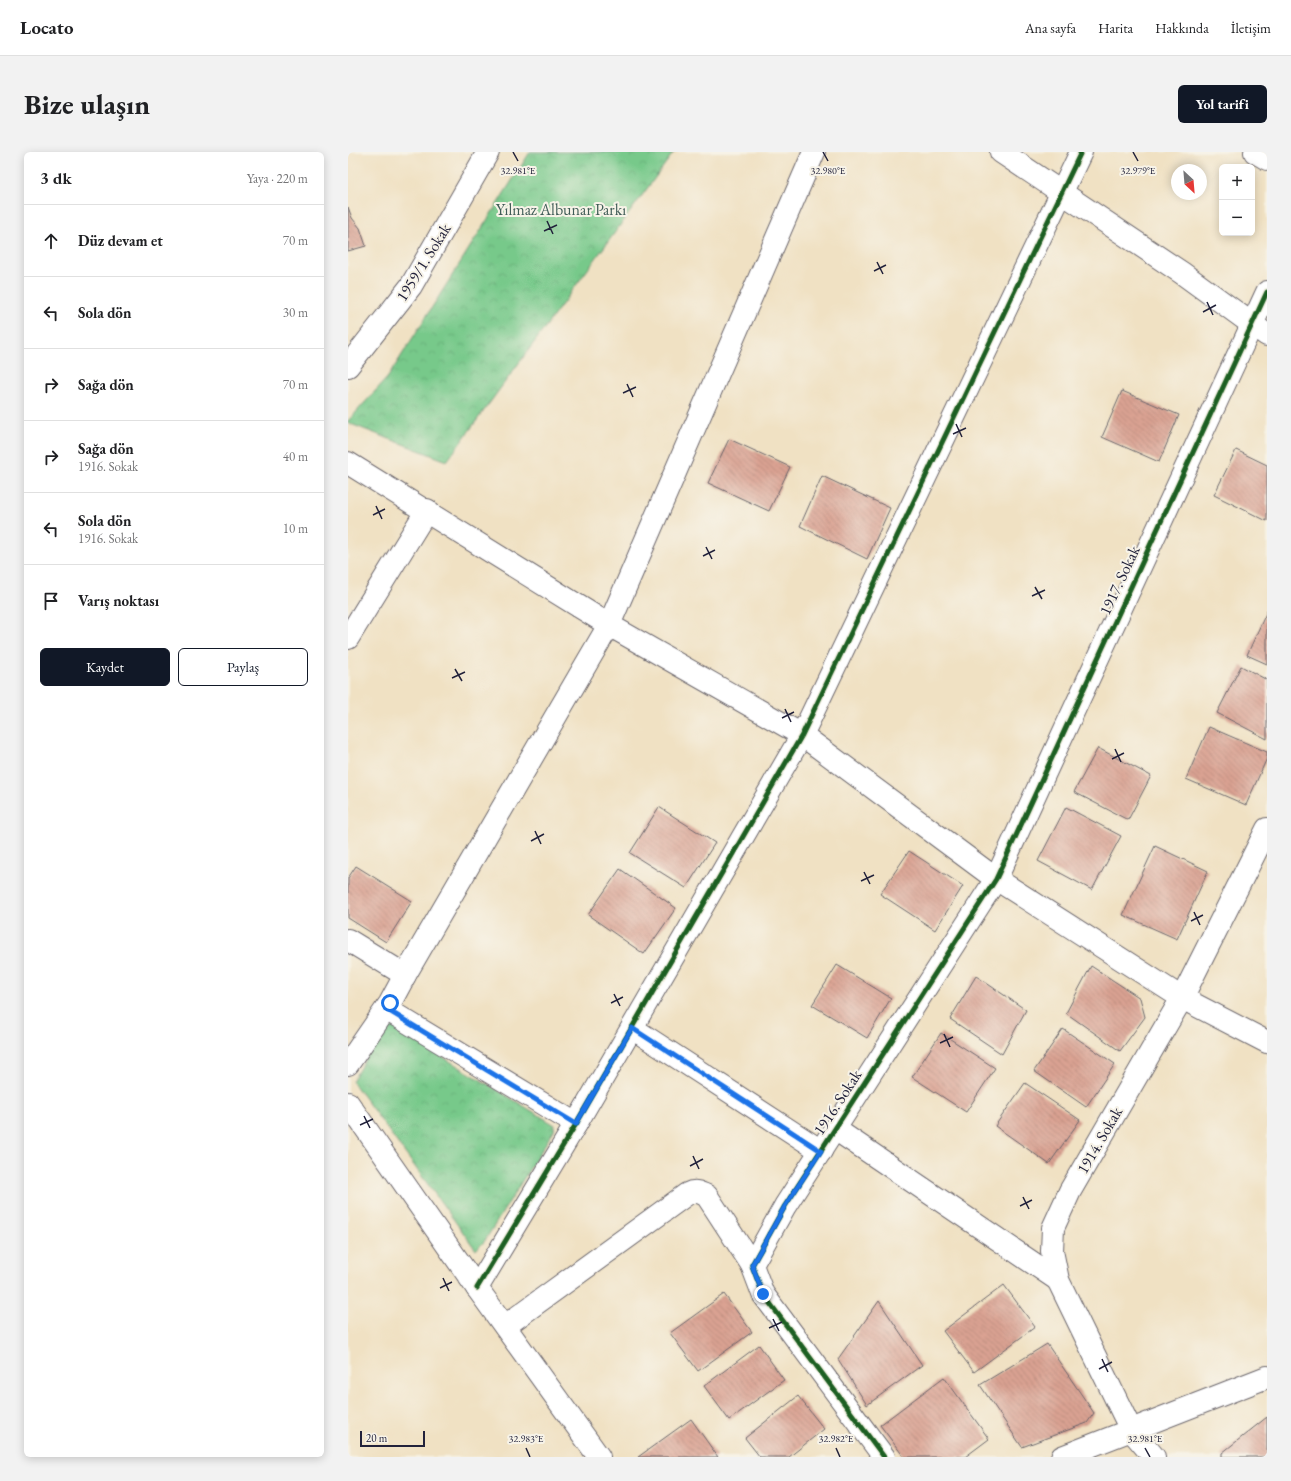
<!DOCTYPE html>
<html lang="tr">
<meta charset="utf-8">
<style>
body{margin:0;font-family:"EB Garamond",serif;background:#f2f2f2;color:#202124}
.controls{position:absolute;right:12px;top:12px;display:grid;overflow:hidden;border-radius:6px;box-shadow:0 2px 10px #0003}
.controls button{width:36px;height:36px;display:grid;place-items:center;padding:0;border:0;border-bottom:1px solid #e0e0e0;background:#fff;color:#202124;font:20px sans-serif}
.compass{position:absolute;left:823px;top:12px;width:36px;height:36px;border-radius:50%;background:#fff;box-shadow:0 2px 10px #0003;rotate:154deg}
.scale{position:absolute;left:12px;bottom:10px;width:65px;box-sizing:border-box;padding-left:4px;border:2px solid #22223b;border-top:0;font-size:11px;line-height:14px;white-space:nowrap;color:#22223b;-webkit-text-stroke:3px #f7f3e8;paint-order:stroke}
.stop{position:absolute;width:12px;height:12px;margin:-9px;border:3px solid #1a73e8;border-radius:50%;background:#fff}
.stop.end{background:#1a73e8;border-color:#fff;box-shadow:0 1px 4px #0008}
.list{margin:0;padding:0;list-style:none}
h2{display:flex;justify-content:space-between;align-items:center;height:52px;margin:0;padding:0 16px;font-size:17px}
h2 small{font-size:13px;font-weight:400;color:#757577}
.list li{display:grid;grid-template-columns:26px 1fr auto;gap:12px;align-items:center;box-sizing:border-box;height:72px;padding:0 16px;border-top:1px solid #e0e0e0}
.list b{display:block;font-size:15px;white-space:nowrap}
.list p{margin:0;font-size:13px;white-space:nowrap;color:#757577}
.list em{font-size:13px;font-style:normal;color:#757577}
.actions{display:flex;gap:8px;padding:12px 16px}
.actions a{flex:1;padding:9px 0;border:1px solid #111827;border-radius:6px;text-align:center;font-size:14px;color:#111827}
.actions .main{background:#111827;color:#fff}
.icon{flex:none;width:22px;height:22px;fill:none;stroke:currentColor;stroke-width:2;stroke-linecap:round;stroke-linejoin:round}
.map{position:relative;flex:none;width:919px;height:1305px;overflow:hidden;border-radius:6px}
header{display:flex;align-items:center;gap:24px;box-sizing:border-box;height:56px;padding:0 20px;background:#fff;border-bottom:1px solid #e0e0e0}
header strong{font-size:19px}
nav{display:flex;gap:22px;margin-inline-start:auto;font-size:14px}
.intro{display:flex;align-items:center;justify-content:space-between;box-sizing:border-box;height:96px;padding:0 24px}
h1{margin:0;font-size:28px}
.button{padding:10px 18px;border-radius:6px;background:#111827;color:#fff;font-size:14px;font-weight:700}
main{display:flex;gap:24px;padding:0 24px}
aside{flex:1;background:#fff;border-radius:6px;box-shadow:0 2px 10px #0003}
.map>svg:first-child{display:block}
</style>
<header>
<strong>Locato</strong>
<nav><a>Ana sayfa</a><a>Harita</a><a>Hakkında</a><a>İletişim</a></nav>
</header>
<div class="intro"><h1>Bize ulaşın</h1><a class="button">Yol tarifi</a></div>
<main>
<aside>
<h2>3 dk<small>Yaya · 220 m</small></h2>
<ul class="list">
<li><svg class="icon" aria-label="ahead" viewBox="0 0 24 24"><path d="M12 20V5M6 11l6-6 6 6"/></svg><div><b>Düz devam et</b></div><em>70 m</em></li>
<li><svg class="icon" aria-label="left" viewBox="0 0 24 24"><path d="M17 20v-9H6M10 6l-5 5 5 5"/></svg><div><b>Sola dön</b></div><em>30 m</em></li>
<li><svg class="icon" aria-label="right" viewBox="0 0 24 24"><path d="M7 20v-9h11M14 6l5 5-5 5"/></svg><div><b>Sağa dön</b></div><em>70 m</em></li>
<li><svg class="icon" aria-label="right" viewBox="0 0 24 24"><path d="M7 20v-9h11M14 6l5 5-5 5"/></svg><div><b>Sağa dön</b><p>1916. Sokak</p></div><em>40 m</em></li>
<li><svg class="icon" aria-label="left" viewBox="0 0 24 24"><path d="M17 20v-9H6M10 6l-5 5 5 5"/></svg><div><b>Sola dön</b><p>1916. Sokak</p></div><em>10 m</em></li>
<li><svg class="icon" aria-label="arrive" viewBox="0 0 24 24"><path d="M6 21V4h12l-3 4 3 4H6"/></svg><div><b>Varış noktası</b></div></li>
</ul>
<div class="actions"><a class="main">Kaydet</a><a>Paylaş</a></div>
</aside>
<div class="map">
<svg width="919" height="1305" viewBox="0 0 919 1305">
<defs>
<pattern id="park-crowns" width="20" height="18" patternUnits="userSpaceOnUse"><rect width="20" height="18" fill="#77c98a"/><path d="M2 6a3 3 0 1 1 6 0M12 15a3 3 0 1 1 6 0" fill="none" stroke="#67ac78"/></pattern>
<pattern id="building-back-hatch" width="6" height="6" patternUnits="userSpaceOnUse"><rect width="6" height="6" fill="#daa292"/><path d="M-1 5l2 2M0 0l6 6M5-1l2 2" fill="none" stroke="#b08478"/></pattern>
</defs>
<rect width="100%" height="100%" fill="#f7f3e8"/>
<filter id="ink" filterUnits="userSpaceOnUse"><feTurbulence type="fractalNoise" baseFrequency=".025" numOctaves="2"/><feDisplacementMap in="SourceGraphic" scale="8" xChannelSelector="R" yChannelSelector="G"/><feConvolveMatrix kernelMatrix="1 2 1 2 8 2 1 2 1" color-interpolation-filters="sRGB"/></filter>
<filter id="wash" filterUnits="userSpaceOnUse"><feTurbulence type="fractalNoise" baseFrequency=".012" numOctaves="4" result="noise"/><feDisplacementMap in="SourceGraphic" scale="16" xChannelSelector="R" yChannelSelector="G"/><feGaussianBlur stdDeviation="0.9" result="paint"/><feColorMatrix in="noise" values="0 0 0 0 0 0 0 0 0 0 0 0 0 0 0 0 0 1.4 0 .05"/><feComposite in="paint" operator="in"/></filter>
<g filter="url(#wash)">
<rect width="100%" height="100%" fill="#f0e1c3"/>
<g fill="url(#park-crowns)" stroke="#4c7662">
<path d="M182,0H326L99,309L0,271V269L40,225Z"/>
<path d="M41,874L47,876L207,973L206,978L136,1090L128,1098L4,929L36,876Z"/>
</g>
<g id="blocks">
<g fill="url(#building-back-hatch)">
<path d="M0,55L4,66L12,76L18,94L0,99Z"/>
<path d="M774,239L831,263L811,310L754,285Z"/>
<path d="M381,287L442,315L421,359L360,331Z"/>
<path d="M888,298L919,313V369L866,343Z"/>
<path d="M474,324L542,356L519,407L452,374Z"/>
<path d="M919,459V512L899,503Z"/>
<path d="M893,514L919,528V587L869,561Z"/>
<path d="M861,575L919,600V606L898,653L838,627Z"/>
<path d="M750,596L803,624L780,668L726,640Z"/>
<path d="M311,655L367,691L338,736L282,701Z"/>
<path d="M718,655L773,684L744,738L690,709Z"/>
<path d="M807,694L860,719L829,787L775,763Z"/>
<path d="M561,699L615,734L587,778L532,742Z"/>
<path d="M8,714L64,749L38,790L0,766V726Z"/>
<path d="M272,717L328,756L296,802L240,763Z"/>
<path d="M489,813L543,846L519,886L464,853Z"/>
<path d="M743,814L792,846L797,865L772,899L718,861Z"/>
<path d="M628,824L678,858L654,902L602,867Z"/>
<path d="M715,877L767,912L738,955L686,919Z"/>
<path d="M593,881L647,916L618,960L564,925Z"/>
<path d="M677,931L732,968L701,1012L647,974Z"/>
<path d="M656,1133L687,1175L626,1220L595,1179Z"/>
<path d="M376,1142L404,1180L350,1219L322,1181Z"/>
<path d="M531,1149L574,1213L519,1253L490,1207Z"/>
<path d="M699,1192L746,1261L739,1271L674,1295L632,1233Z"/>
<path d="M411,1193L436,1228L381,1268L356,1234Z"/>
<path d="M596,1225L641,1287L617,1305H556L532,1273Z"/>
<path d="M450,1244L476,1277L441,1305H412L397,1286Z"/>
<path d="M919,1265V1305H874V1301Z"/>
<path d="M343,1267L370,1305H290Z"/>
</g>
</g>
</g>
<g filter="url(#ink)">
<use href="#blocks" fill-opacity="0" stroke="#6a656b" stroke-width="1"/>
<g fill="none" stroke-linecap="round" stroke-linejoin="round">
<g stroke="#6a656b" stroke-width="24">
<g id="minor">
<path d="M653,0L834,121L919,183"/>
<path d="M907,0L919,7"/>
<path d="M0,214L63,134L140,0"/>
<path d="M0,311L261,473L454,583L648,727L834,846L919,890"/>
<path d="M0,486L79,358"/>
<path d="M0,788L57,823"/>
<path d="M38,857L228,972"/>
<path d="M284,876L473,999"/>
<path d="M0,912L42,851L57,823L261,473L466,0"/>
<path d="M0,951L129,1136L251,1305"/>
<path d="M487,977L710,1128"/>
<path d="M129,1136L228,972L454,583L733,0"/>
<path d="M157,1174L339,1042C347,1038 351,1040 359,1044L404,1113"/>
<path d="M536,1305L415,1142L404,1113L437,1054L648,727L919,140"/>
<path d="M714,1305L919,1225"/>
<path d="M806,1305L783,1278L710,1128L704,1099L705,1076L722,1039L834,846L919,677"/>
</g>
</g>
<use href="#minor" stroke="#fff" stroke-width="22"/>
<g stroke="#f7f3e8" stroke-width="8">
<g id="cycleway">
<path d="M129,1136L228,972L454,583L733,0"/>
<path d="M536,1305L415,1142L404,1113L437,1054L648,727L919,140"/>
</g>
</g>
<use href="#cycleway" stroke="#1b5e20" stroke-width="5"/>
</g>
</g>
<g fill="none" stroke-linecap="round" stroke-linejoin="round" filter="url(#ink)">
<path stroke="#1a73e8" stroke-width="5" d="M42,851L38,857L228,972L284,876L473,999L437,1054L404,1113L415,1142"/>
</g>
<path fill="none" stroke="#22223b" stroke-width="1.5" d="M165,0L170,9M475,0L480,9M785,0L790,9M199,69L205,82M196,79L209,73M529,110L535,122M526,119L538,113M859,150L865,163M855,160L868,153M279,232L285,245M275,241L288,235M608,272L614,285M605,282L618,276M28,354L34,367M25,363L37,357M358,395L364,407M355,404L367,398M687,435L694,447M684,444L697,438M107,517L114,529M104,526L117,520M437,557L443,570M434,566L446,560M767,597L773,610M764,607L776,601M187,679L193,692M183,689L196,682M516,720L522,732M513,729L526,723M846,760L852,773M843,769L855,763M266,842L272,854M263,851L275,845M596,882L602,895M592,891L605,885M16,964L22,976M12,973L25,967M345,1004L351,1017M342,1014L355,1007M675,1045L681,1057M672,1054L684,1048M95,1126L101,1139M92,1136L104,1130M425,1167L431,1179M421,1176L434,1170M754,1207L760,1220M751,1217L764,1210M178,1296L182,1305M488,1296L492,1305M797,1296L802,1305"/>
<g text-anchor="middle" stroke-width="4" stroke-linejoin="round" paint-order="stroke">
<g font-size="16" fill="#405c57" stroke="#f7f3e8">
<text x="213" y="63">Yılmaz Albunar Parkı</text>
</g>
<g font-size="16" fill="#22223b" stroke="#f7f3e8">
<text transform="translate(75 110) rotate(-58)" y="6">1959/1. Sokak</text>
<text transform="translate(771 428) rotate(-65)" y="6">1917. Sokak</text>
<text transform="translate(489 950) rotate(-57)" y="6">1916. Sokak</text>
<text transform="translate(751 988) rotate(-60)" y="6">1914. Sokak</text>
</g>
</g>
<g font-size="10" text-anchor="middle" fill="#22223b" stroke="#f7f3e8" stroke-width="4" stroke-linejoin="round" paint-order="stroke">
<text x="170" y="22">32.981°E</text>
<text x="480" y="22">32.980°E</text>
<text x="790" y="22">32.979°E</text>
<text x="178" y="1290">32.983°E</text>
<text x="488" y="1290">32.982°E</text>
<text x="797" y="1290">32.981°E</text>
</g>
</svg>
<div class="controls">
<button>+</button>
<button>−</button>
</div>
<svg class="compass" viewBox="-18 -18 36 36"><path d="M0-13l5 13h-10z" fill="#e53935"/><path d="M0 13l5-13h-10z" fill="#757577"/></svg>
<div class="scale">20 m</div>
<div class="stop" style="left:42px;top:851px"></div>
<div class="stop end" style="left:415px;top:1142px"></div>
</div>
</main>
